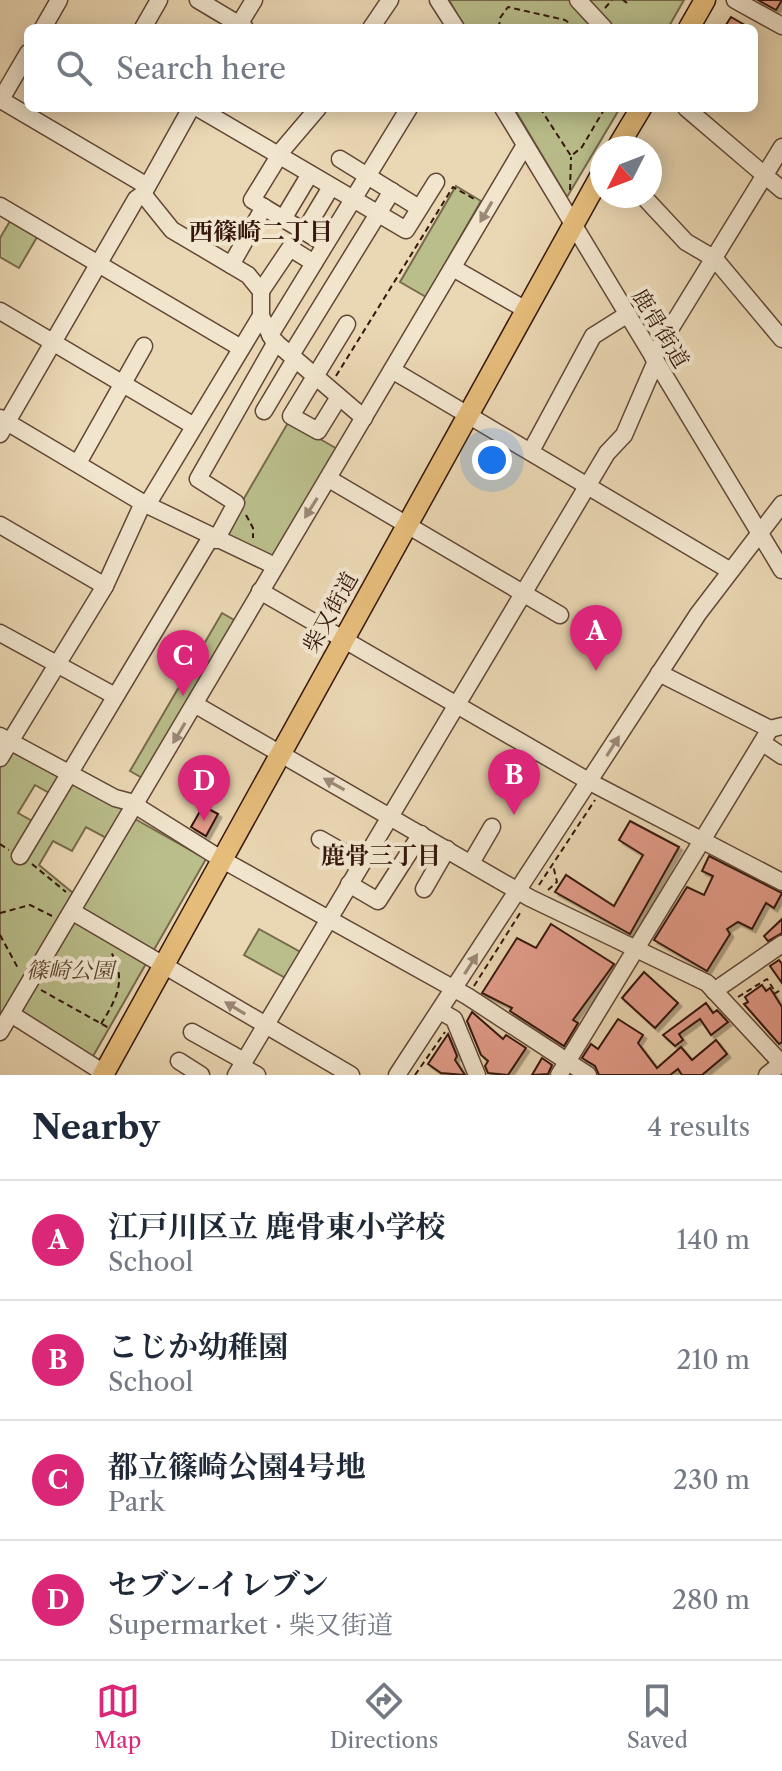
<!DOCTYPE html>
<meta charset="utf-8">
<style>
body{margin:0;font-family:"Libre Caslon Text","Noto Serif JP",serif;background:#f6f6f7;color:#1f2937}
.compass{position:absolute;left:590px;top:136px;width:72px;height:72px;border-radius:50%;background:#fff;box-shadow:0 4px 20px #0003;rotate:228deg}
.you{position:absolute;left:492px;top:460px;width:28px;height:28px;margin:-20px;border:6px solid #fff;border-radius:50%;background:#1a73e8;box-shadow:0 0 0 12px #1a73e833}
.badge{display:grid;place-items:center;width:52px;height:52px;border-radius:50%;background:#db2777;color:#fff;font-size:26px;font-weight:700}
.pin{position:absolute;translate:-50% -66px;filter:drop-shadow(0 2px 4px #0008)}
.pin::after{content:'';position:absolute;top:42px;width:28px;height:24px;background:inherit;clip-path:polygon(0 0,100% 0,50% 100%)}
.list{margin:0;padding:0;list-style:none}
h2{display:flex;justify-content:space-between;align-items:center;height:104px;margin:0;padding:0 32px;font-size:34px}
h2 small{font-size:26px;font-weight:400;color:#747a83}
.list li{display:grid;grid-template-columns:52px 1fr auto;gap:24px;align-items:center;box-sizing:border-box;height:120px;padding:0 32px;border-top:2px solid #e0e1e3}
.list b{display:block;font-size:30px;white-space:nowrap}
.list p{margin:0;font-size:26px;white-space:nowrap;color:#747a83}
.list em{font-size:26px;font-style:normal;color:#747a83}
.icon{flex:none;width:44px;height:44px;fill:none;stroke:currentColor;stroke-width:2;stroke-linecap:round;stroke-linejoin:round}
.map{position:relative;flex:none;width:782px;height:1075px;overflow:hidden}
.search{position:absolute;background:#fff;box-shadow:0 4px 20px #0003;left:24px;right:24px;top:24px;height:88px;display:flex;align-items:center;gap:20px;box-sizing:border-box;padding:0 28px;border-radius:12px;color:#747a83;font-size:30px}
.sheet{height:584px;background:#fff}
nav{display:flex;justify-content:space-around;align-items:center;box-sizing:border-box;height:112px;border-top:2px solid #e0e1e3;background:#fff;font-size:22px;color:#747a83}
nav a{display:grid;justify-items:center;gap:4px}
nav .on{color:#db2777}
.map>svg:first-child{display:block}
</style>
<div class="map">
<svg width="782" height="1075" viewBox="0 0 782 1075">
<defs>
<filter id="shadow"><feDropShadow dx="3.5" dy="3.5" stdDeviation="0" flood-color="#0004"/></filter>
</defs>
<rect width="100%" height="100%" fill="#ead7b3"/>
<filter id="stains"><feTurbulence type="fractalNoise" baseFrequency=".0025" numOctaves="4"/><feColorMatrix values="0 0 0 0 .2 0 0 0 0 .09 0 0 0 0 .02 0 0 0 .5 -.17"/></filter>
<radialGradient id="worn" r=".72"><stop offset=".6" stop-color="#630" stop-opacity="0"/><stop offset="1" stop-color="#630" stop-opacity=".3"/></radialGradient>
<g fill="#b9be8b" stroke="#776a4c" stroke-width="2">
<path d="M449,0H684L668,28H465Z"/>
<path d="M514,108H620L567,197Z"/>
<path d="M456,186L481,201L426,297L400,282Z"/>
<path d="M13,216L40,232L19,268L0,257V238Z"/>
<path d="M289,421L339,450L273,565L221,538Z"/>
<path d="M222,613L236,621L144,779L130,771Z"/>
<path d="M0,740L63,776L51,794L35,785L18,813L34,822L70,779L127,805L108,839L86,827L72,851L53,841L39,865L78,897L135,819L206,859L92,1058L0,1017Z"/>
<path d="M259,929L304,954L289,980L244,955Z"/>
</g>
<g fill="#e39c8a" stroke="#35170c" stroke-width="2" filter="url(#shadow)">
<path d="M758,0H782L776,10Z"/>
<path d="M731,17L750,28H724Z"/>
<path d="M203,806L218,814L206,836L191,827Z"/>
<path d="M630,821L679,847L630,934L555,892L566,875L614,906L643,855L619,840Z"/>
<path d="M709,856L782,893L774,908L766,903L752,929L738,922L727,929L730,934L707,971L654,940L687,887L704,895L713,876L702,871Z"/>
<path d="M782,919V933L768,941L764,936Z"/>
<path d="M551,924L614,964L573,1020L578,1023L564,1046L510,1011L512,1008L482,993L517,938L536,948Z"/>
<path d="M779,960L782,964V983L770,966Z"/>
<path d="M644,972L678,1003L655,1028L622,998Z"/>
<path d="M762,985L766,991L770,988L782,1007V1042L779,1044L744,1004L748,1002L745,997Z"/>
<path d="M706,1003L713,1013L717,1010L728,1022L711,1035L700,1019L679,1034L683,1040L675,1046L663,1035Z"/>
<path d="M472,1012L503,1039L506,1035L526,1048L508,1075L488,1073L485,1066L488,1061L481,1055L467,1021Z"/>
<path d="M618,1019L643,1035L638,1043L657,1068L681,1047L692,1060L716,1040L727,1054L702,1075H682L678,1069L670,1075H599L595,1066L582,1058L591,1044L598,1049Z"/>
<path d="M448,1034L457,1056L455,1060L465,1075L441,1073L428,1064Z"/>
<path d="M542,1058L552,1065L548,1074L532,1075Z"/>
</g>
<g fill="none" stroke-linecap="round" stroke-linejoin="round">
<g stroke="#624736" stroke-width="19">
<g id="minor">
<path d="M198,0L245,28"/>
<path d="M438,0L456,28"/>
<path d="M578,0L604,28"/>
<path d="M735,0L782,26"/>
<path d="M43,28L59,0"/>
<path d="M143,28L159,0"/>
<path d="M237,28L254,0"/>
<path d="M371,28L390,0"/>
<path d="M1,100L147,186"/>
<path d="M0,101L28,53"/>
<path d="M198,108L406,230L436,182"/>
<path d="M503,108L782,570"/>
<path d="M686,108L782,190"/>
<path d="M278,155L318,108"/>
<path d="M279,156L252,200L325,244"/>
<path d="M340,159L419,208"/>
<path d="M143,194L172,230L248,275L261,291V316L273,340L364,418"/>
<path d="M643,196L686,242L715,259L782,339"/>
<path d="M0,206L241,348"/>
<path d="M283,219L310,174"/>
<path d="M304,232L331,187"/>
<path d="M231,265L264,207"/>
<path d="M453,268L526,310"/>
<path d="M261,291L290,248L314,263"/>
<path d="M0,311L194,426"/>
<path d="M270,335L409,108"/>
<path d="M291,355L392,191"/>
<path d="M653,357L782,147"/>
<path d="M392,370L729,570"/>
<path d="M339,397L318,431L291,416L347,324"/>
<path d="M264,411L295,359"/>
<path d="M0,418L143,503L275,566"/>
<path d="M0,434L136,199L143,194L191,108"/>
<path d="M531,451L593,336L628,314"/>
<path d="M78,463L144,346"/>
<path d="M329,479L560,615"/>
<path d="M147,505L261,316"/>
<path d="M0,525L105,586"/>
<path d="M216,540L236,503L198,479L276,342"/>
<path d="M260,591L590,782L782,882"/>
<path d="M0,633L115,696"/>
<path d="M659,673L770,729"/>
<path d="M196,705L530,898L707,983L782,1064"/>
<path d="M0,736L115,798L130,802L221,859L467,996L588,1075"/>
<path d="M763,743L782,756"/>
<path d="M0,758L105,586L143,503"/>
<path d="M320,839L362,863"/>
<path d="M20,856L211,537"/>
<path d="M471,863L492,827"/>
<path d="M349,884L378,901L421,834"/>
<path d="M424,889L447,849"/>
<path d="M73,912L351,1075"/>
<path d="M714,991L782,944"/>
<path d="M440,1011L454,1019L477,1075"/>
<path d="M11,1014L104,1073"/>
<path d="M0,1032L525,145"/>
<path d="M192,1032L244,1061"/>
<path d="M179,1061L201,1075"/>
<path d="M241,1066L257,1075"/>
<path d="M236,1075L607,453L624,435L656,361"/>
<path d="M397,1075L698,614L782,504"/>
<path d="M559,1075L770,729L782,726"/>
<path d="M767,1075L782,1063"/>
</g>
</g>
<g stroke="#35170c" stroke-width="23">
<g id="major">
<path d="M689,28L705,0"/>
<path d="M617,148L641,108"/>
<path d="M103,1075L602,173"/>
</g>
</g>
<g stroke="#35170c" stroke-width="2" stroke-dasharray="6 4" stroke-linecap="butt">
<path d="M623,0L627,3"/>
<path d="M605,8L612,0"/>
<path d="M499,28L500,18L508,7L565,20L576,28"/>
<path d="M540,108L571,156L582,147L605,108"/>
<path d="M570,190L571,157"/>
<path d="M336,376L453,187L476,200"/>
<path d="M246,515L253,528V538"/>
<path d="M0,844L9,850"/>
<path d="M32,864L66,892"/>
<path d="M539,885L595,800"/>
<path d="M548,890L557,882L553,865"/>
<path d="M0,913L30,905L52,916"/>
<path d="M0,935L19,970"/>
<path d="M474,986L522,910"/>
<path d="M41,990L109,1028"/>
<path d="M774,994L782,989"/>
<path d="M738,997L767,979L776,993"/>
<path d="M101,1024C117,998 127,980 111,952"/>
<path d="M415,1075L445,1032"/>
</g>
<use href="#minor" stroke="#f1e5ce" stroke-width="16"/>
<use href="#major" stroke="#e5bc7a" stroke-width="20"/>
</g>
<defs><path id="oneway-solid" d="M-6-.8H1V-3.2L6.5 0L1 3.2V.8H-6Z" transform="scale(2)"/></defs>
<g fill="#9c8877">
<use href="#oneway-solid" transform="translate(486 212) rotate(120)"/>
<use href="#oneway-solid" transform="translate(311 508) rotate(122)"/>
<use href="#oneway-solid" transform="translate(179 733) rotate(121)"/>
<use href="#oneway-solid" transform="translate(613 746) rotate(-58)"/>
<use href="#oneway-solid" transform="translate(334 784) rotate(-151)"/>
<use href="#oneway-solid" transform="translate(471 964) rotate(-57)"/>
<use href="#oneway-solid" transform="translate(235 1008) rotate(-149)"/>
</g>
<g text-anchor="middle" stroke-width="8" stroke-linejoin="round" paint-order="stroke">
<g font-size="22" fill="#35170c" stroke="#f1e5ce">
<text transform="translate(661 328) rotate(59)" y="8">鹿骨街道</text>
<text transform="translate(330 612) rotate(-61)" y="8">柴又街道</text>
</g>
<g font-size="22" font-style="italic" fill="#5d4932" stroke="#f1e5ce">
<text x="70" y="978">篠崎公園</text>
</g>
<g font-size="24" font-weight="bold" fill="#35170c" stroke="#f1e5ce">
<text x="261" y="240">西篠崎二丁目</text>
<text x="381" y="864">鹿骨三丁目</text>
</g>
</g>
<rect width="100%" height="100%" filter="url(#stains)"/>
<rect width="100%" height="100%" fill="url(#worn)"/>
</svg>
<svg class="compass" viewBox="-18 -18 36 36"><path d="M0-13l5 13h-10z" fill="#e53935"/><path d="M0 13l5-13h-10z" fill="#747a83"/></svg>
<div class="you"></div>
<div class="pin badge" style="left:596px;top:671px">A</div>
<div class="pin badge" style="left:514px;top:815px">B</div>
<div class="pin badge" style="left:183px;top:696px">C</div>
<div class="pin badge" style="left:204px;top:821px">D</div>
<div class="search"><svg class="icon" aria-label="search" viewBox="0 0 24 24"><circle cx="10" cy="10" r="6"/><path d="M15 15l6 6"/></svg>Search here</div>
</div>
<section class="sheet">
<h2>Nearby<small>4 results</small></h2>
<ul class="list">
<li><span class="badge">A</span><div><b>江戸川区立 鹿骨東小学校</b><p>School</p></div><em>140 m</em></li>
<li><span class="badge">B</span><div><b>こじか幼稚園</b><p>School</p></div><em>210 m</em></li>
<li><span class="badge">C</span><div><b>都立篠崎公園4号地</b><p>Park</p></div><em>230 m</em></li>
<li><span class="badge">D</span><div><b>セブン-イレブン</b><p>Supermarket · 柴又街道</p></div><em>280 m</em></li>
</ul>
</section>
<nav>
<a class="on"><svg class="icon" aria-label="map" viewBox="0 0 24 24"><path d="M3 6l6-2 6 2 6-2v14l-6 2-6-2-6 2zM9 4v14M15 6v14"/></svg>Map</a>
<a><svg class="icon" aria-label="directions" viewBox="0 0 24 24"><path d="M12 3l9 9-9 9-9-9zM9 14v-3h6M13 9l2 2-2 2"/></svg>Directions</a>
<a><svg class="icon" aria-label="saved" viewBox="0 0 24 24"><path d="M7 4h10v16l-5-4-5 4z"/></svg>Saved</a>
</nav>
